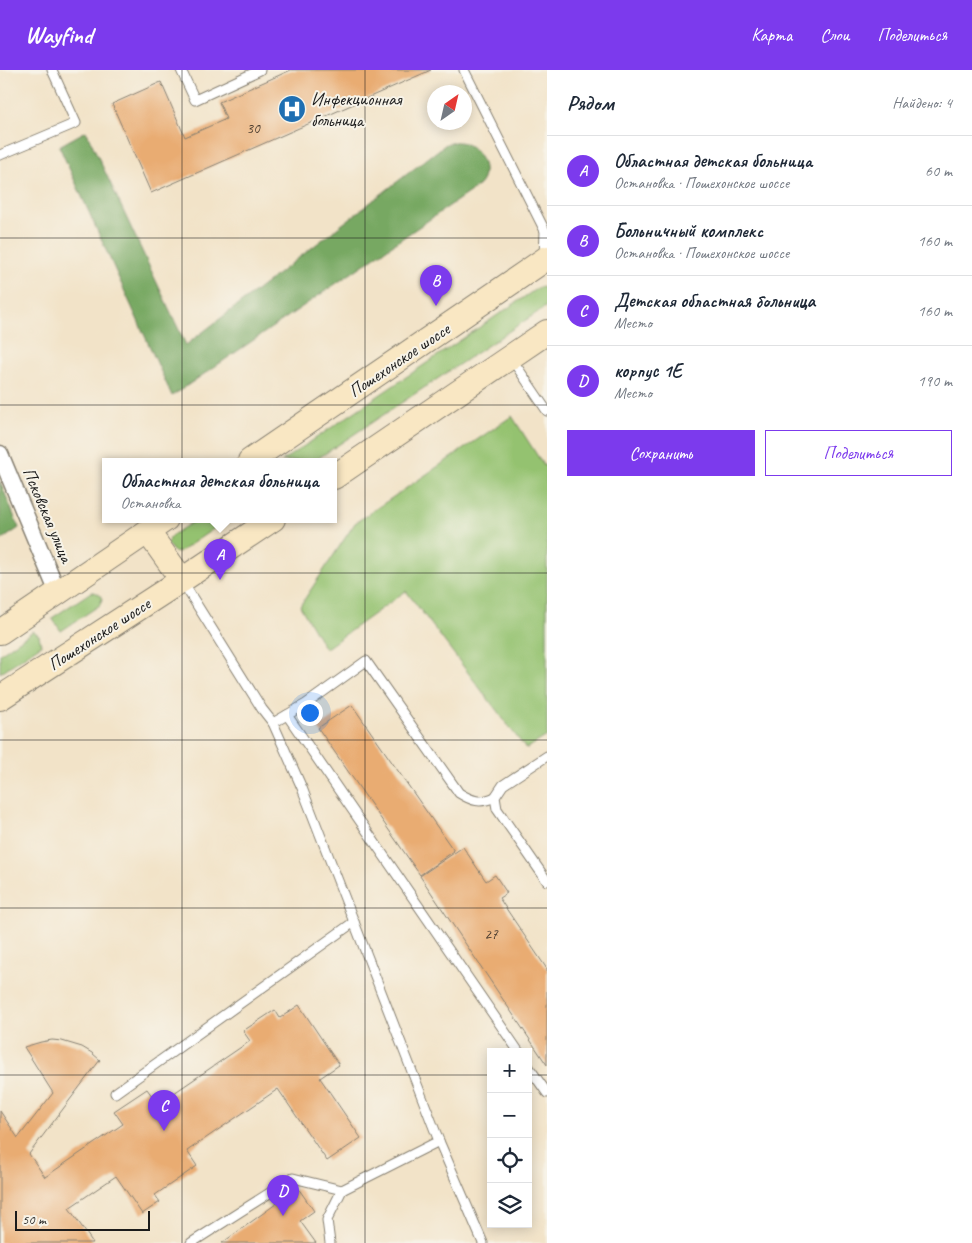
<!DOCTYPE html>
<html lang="ru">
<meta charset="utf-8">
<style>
body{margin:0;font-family:Caveat,sans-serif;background:#f6f6f7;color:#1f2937}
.controls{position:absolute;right:15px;bottom:15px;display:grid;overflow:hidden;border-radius:0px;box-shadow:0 2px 12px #0003}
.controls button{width:45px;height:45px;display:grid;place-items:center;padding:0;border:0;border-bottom:1px solid #e0e1e3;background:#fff;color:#1f2937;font:25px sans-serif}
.compass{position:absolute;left:427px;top:15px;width:45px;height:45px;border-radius:50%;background:#fff;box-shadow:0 2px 12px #0003;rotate:34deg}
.scale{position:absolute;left:15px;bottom:12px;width:135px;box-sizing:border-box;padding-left:5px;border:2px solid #1c1c1c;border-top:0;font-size:14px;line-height:18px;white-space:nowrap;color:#1c1c1c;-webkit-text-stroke:4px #f7f3e8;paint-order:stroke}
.you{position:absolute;left:309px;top:642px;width:18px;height:18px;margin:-12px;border:4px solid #fff;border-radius:50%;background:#1a73e8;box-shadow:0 0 0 8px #1a73e833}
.badge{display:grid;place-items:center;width:32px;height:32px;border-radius:50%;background:#7c3aed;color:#fff;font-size:16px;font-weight:700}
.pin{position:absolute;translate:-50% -41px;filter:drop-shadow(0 1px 2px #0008)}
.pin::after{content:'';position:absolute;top:26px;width:18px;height:15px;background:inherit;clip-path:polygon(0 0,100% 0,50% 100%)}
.popup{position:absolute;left:102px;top:388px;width:235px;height:65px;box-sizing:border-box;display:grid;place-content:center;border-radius:0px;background:#fff;filter:drop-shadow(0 1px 4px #0005);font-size:16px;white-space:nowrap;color:#747a83}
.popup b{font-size:19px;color:#1f2937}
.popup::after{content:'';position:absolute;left:50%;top:100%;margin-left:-10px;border:10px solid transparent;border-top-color:#fff}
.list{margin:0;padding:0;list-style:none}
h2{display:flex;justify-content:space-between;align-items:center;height:65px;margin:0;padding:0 20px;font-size:21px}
h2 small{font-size:16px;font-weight:400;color:#747a83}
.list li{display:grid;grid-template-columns:32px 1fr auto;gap:15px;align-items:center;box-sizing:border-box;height:70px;padding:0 20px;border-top:1px solid #e0e1e3}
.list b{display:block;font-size:19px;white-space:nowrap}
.list p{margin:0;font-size:16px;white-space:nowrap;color:#747a83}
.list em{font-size:16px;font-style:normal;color:#747a83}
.actions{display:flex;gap:10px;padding:15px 20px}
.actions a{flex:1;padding:11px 0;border:1px solid #7c3aed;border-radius:0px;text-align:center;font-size:18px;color:#7c3aed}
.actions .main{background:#7c3aed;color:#fff}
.icon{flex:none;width:28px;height:28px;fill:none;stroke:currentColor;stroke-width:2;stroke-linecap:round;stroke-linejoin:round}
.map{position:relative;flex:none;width:547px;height:1173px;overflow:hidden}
header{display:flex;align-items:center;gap:30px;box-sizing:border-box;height:70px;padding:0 25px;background:#7c3aed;color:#fff}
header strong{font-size:24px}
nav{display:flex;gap:28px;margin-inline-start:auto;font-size:18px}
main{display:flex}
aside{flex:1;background:#fff}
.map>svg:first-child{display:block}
</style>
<header>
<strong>Wayfind</strong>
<nav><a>Карта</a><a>Слои</a><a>Поделиться</a></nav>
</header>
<main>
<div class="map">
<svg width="547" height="1173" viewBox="0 0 547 1173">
<rect width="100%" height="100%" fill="#f7f3e8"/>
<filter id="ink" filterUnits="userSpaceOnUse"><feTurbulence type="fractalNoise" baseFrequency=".02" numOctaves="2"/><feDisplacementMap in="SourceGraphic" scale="10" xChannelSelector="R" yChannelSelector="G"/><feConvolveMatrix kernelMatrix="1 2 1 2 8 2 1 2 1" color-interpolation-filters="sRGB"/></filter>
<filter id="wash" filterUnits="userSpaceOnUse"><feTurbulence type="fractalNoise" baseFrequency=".0096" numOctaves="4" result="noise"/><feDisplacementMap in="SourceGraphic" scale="20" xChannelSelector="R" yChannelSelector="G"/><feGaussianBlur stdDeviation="1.12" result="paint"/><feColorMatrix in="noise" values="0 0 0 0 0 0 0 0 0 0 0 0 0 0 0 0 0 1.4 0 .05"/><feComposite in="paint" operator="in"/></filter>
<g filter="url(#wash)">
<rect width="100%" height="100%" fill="#f2e3c8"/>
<g fill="#94c270" stroke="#586f46">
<path d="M539,217L547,218V236L314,391H282Z"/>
<path d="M512,346L544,396L547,395V666L526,679L406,521L325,579L300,536L355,453Z"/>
<path d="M197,449H228L181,481L175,483L167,474L171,466Z"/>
<path d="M91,522C97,522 100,524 102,529L100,535L61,561L52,548Z"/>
<path d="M33,561L39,565L41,575L0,603V584Z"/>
</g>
<g fill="#77a862" stroke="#4a623f">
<path d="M86,61L186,275L446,74C450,73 455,71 458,72C472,72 486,90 484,103C484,109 481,113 477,117L172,326L59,76Z"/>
<path d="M0,411L19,458L0,471Z"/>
</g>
<g id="blocks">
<g fill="#e9ac72">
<path d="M291,0H431L151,123L112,34L161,12L185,67L226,49L219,32Z"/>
<path d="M352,635L454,781L420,805L318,658Z"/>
<path d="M463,777L486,811L495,805L507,823L499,828L547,899V995L420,806Z"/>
<path d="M299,935L339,995L320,1008L361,1068L327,1091L278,1019L187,1081L197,1096L155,1125L160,1132L142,1144L116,1106L69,1138L93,1173H0V1041L18,1068L53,1023L24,977L41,972L52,970L62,971L82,977L92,983L100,990L29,1084L45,1107L123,1054L114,1041L147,1019L158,1034L250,971L243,961L275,940L280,948Z"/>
<path d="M298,1118L314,1141L300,1151L316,1173H222Z"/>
</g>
</g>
</g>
<g filter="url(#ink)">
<use href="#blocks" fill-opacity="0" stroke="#878072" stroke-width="1"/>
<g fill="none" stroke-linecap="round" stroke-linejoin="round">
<g stroke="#878072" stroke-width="11">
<g id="service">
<path d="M181,0L195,30L260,0"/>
<path d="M464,0L545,161L544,188"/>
<path d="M0,85L76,53L52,0"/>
<path d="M511,288L547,341"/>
<path d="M182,511L262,639L273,653L302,718L439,1071L483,1173"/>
<path d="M287,645L519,982"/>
<path d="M273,653L306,634L366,591L459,723C472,731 480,734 495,727"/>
<path d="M547,686L503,715L495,727L497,739L547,811"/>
<path d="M528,996L547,1023"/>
<path d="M115,1023L354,852"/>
<path d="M191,1173L293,1108L342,1120L439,1071"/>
<path d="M330,1173L327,1150L342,1120"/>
</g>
</g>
<g stroke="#878072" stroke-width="19">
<path id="minor" d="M0,384L58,523"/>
</g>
<g stroke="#878072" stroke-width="26">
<g id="secondary">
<path d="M250,391L547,188"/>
<path d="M334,407L547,262"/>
<path d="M148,462L182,510"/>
<path d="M0,562L166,449"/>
<path d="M0,628L182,510L273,449"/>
</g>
</g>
<use href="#service" stroke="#fff" stroke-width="9"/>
<use href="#minor" stroke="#fff" stroke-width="16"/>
<use href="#secondary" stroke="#f9e7c3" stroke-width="24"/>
</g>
</g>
<path fill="none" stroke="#1c1c1c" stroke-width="1" stroke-opacity="0.55" d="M182,0V1173M365,0V1173M0,168H547M0,335H547M0,503H547M0,670H547M0,838H547M0,1005H491M528,1005H547"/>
<defs>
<g id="hospital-disc" transform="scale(1.4375)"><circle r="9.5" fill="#1f6fb2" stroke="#f7f3e8"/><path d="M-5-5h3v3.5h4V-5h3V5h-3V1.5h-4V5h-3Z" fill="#fff"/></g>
</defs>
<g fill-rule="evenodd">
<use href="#hospital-disc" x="292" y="39"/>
</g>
<g text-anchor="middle" stroke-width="4" stroke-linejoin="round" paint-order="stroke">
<g font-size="15" fill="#4f4032">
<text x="253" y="63">30</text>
<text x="491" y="869">27</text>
</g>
<g font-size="18" fill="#1c1c1c" stroke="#f7f3e8" text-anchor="start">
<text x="311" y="35">Инфекционная<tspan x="311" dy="21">больница</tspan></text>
</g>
<g font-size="18" fill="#1c1c1c" stroke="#f7f3e8">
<text transform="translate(399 290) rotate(-34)" y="6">Пошехонское шоссе</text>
<text transform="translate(48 445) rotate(67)" y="6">Псковская улица</text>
<text transform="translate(99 564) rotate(-33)" y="6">Пошехонское шоссе</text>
</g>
</g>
</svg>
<div class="controls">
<button>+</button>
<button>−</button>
<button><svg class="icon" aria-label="locate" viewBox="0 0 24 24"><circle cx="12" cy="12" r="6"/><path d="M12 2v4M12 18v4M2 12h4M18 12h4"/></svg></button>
<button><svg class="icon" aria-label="layers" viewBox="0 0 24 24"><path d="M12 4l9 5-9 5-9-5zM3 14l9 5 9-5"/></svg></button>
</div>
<svg class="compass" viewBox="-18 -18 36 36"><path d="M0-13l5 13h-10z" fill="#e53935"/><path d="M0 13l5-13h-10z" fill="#747a83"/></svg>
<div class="scale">50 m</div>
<div class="you"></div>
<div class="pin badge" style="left:220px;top:510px">A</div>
<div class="popup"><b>Областная детская больница</b>Остановка</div>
<div class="pin badge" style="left:436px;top:236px">B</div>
<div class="pin badge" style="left:164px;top:1061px">C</div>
<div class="pin badge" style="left:283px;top:1146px">D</div>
</div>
<aside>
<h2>Рядом<small>Найдено: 4</small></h2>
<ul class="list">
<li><span class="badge">A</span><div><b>Областная детская больница</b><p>Остановка · Пошехонское шоссе</p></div><em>60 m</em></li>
<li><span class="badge">B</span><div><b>Больничный комплекс</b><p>Остановка · Пошехонское шоссе</p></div><em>160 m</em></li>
<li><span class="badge">C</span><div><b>Детская областная больница</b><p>Место</p></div><em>160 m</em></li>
<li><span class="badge">D</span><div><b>корпус 1Е</b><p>Место</p></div><em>190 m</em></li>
</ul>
<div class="actions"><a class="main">Сохранить</a><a>Поделиться</a></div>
</aside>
</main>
